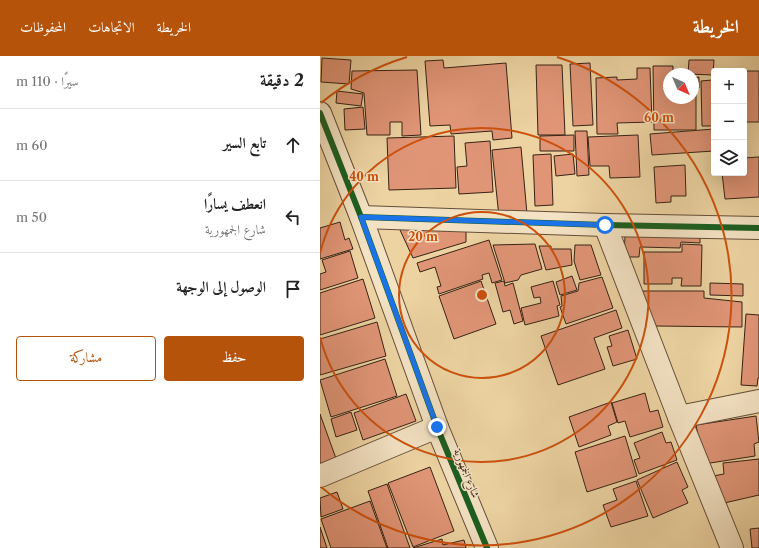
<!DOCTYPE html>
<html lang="ar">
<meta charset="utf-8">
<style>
body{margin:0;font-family:"Libre Caslon Text",Amiri,serif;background:#f6f6f6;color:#222;direction:rtl}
.controls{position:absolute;right:12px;top:12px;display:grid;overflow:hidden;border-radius:4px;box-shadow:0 4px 16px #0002}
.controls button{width:36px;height:36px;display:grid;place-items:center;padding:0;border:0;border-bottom:1px solid #e0e0e0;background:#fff;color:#222;font:20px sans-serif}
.compass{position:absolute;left:343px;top:12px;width:36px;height:36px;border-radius:50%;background:#fff;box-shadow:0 4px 16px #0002;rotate:136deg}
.stop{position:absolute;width:12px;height:12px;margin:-9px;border:3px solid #1a73e8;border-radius:50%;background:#fff}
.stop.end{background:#1a73e8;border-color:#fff;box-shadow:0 1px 4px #0008}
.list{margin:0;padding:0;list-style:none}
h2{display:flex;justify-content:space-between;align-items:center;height:52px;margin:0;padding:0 16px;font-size:17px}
h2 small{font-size:13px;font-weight:400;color:#767676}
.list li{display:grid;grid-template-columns:26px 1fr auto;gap:12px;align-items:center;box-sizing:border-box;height:72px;padding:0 16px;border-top:1px solid #e0e0e0}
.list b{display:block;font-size:15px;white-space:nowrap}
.list p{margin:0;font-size:13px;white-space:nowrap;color:#767676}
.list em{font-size:13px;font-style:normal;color:#767676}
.actions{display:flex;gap:8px;padding:12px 16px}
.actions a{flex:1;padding:9px 0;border:1px solid #b45309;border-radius:4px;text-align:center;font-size:14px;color:#b45309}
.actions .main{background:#b45309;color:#fff}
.icon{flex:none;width:22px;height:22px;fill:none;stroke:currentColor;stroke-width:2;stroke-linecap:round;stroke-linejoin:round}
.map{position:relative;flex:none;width:439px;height:492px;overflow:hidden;direction:ltr}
header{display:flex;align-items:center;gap:24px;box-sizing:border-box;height:56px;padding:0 20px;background:#b45309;color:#fff}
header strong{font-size:19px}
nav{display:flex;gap:22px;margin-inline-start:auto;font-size:14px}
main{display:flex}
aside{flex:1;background:#fff}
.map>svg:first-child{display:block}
</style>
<header>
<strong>الخريطة</strong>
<nav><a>الخريطة</a><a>الاتجاهات</a><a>المحفوظات</a></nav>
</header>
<main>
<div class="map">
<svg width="439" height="492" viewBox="0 0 439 492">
<rect width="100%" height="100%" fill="#edd3a2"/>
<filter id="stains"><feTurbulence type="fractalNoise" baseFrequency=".005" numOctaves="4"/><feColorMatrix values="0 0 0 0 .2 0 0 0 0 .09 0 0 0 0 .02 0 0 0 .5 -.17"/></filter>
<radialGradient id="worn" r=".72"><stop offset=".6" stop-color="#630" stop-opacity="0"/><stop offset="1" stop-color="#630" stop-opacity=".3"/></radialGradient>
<g fill="#e09577" stroke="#372214">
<path d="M2,2L31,4L29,28L1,26Z"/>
<path d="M123,4L124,12L186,7L192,82L173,84L172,75L131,78L130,69L110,70L105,5Z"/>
<path d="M369,4H394L393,19L368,18Z"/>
<path d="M270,7L273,69L253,70L250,8Z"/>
<path d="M216,9H242L245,79H218Z"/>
<path d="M333,10H353V18H349V42H373V38H376V74H334Z"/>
<path d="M317,12H330L332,66L297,67L298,78H277L276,22L297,21V24L317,23Z"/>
<path d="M97,14L101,79L82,80V66H70V79H47L44,37L31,33L32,15Z"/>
<path d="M407,15H439V66H424V15Z"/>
<path d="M379,21V32H373V22Z"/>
<path d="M392,24L393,70H382L381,25Z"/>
<path d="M17,35L43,38L41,50L16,47Z"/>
<path d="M43,51L45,73L25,74L24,53Z"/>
<path d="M394,73V95L332,99L330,78Z"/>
<path d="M255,75H267L269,119L257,120Z"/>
<path d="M254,79V95H220V80Z"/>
<path d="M318,79L320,121L290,122L289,110H270L268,81Z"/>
<path d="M134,80L136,132L69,134L67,82Z"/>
<path d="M170,85L173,136L139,138L137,111L147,110L145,87Z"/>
<path d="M201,91L207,158L179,161L172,94Z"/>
<path d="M231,98L233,149L215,150L213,99Z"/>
<path d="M253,98L255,118L236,120L234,100Z"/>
<path d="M439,101V141L405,143L402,117H424V102Z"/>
<path d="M365,109L366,140H351V146L336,147L334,111Z"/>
<path d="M20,166L25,184L29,182L33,193L0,203V172Z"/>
<path d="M87,171L146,175V186L93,202L80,174Z"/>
<path d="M380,178V187L361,186L360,192L320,191L319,201H304L305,180Z"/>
<path d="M169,184L182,224L172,227L169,217L162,219L163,223L119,238L117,231L121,230L115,211L100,216L97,207Z"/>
<path d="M215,188L222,213L201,219L198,224L185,227L173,189Z"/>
<path d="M362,188L382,189L381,230H361L362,222H352V228H324V196H362Z"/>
<path d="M255,189H271L281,219L260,224L254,205Z"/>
<path d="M219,190H231V193H251L252,209L226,214Z"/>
<path d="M30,195L38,222L0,234V218L6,216L2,204Z"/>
<path d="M252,220L257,234L240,239L236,226Z"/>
<path d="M282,221L293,252L246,268L240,251L242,250L241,240L258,235L259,227Z"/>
<path d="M43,223L55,262L0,279V237Z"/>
<path d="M161,225L176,268L134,283L119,240Z"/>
<path d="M184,225L185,230L193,227L203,265L194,268L190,254L183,256L175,227Z"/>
<path d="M233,225L240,249L237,250L239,260L205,269L201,252L221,247L220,241L214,242L211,231Z"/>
<path d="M390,227L423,228V240L390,239Z"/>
<path d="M320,235H384V242L422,246V271L336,270Z"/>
<path d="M296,254L302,272L274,282L285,313L238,329L221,280Z"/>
<path d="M426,258L439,259V322H438L437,330L421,329Z"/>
<path d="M57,266L66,300L0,319V283Z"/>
<path d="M308,274L317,303L293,310L287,291L292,290L289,280Z"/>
<path d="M65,303L77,340L11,361L0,324Z"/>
<path d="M325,337L330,356L338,354L343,371L310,381L305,365L298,367L292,347Z"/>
<path d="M86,338L96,365L43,384L34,357Z"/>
<path d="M291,346L297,366L288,370L291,379L259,391L249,361Z"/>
<path d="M31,356L37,374L16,381L11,363Z"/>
<path d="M0,358L18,408L0,415Z"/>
<path d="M436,360L439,386L434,388L435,400L384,408L376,369Z"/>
<path d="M342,376L346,387L351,386L357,404L319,418L314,404L320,402L314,387Z"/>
<path d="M305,380L317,420L267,436L255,396Z"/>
<path d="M439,403V439L400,448L393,420L404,418L403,407Z"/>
<path d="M357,406L368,431L362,434L368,447L333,462L317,424Z"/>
<path d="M110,411L134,475L93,491L68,427Z"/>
<path d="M316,425L328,460L291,471L283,449L297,444L293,433Z"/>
<path d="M67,428L90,492H68L48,435Z"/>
<path d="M17,436L23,453L1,461L0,442Z"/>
<path d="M50,445L67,492H11L1,463Z"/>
<path d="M0,471L7,492H0Z"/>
<path d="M439,472V492H432L430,473Z"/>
<path d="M122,483L123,489L144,484L146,492H93Z"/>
</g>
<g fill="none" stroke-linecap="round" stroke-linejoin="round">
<g stroke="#644e38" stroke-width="24">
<g id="minor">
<path d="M0,57L41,161L117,371L167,492"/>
<path d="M41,161L285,169L439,172"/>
<path d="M285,169L359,361L412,492"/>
<path d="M359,361L439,345"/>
<path d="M0,420L117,371"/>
</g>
</g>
<use href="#minor" stroke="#f3e2c3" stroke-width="22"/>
<g stroke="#f3e2c3" stroke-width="8">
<g id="cycleway">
<path d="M0,57L41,161L117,371L167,492"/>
<path d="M41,161L285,169L439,172"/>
</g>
</g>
<use href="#cycleway" stroke="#1b5e20" stroke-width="6"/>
</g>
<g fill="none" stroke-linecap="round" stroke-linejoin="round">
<path stroke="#1a73e8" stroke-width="5" d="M117,371L41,161L285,169"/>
</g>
<g fill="none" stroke="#cd510d" stroke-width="2">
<circle cx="162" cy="239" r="83"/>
<path d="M0 197A167 167 0 1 1 0 281"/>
<path d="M1 47A250 250 0 0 1 87 1M237 1A250 250 0 1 1 1 431"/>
</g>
<g text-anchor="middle" stroke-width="3" stroke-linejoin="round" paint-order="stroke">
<g font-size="11" fill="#372214" stroke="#f3e2c3">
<text transform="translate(147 417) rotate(68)" y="4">شارع الجمهورية</text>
</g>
</g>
<circle cx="162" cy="239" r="6" fill="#cd510d" stroke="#f3e2c3" stroke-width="2"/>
<g font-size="12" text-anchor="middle" font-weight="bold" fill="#cd510d" stroke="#f3e2c3" stroke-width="3" stroke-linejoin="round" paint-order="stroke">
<text x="339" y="66">60 m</text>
<text x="44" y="125">40 m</text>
<text x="103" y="185">20 m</text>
</g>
<rect width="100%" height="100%" filter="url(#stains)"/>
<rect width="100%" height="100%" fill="url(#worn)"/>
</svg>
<div class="controls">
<button>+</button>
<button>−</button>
<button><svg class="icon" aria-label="layers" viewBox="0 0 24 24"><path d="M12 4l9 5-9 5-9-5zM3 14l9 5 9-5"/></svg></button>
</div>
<svg class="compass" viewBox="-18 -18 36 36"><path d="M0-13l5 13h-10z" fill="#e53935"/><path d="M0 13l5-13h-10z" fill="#767676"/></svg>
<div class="stop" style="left:285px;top:169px"></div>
<div class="stop end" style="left:117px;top:371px"></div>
</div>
<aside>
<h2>2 دقيقة<small>سيرًا · 110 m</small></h2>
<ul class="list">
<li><svg class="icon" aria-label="ahead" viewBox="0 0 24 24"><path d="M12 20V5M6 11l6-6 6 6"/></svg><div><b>تابع السير</b></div><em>60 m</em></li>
<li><svg class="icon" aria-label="left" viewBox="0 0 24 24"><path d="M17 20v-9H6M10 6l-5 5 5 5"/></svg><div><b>انعطف يسارًا</b><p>شارع الجمهورية</p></div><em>50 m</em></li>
<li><svg class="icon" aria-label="arrive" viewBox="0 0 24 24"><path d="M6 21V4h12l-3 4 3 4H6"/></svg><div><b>الوصول إلى الوجهة</b></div></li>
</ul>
<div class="actions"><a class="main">حفظ</a><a>مشاركة</a></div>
</aside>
</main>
